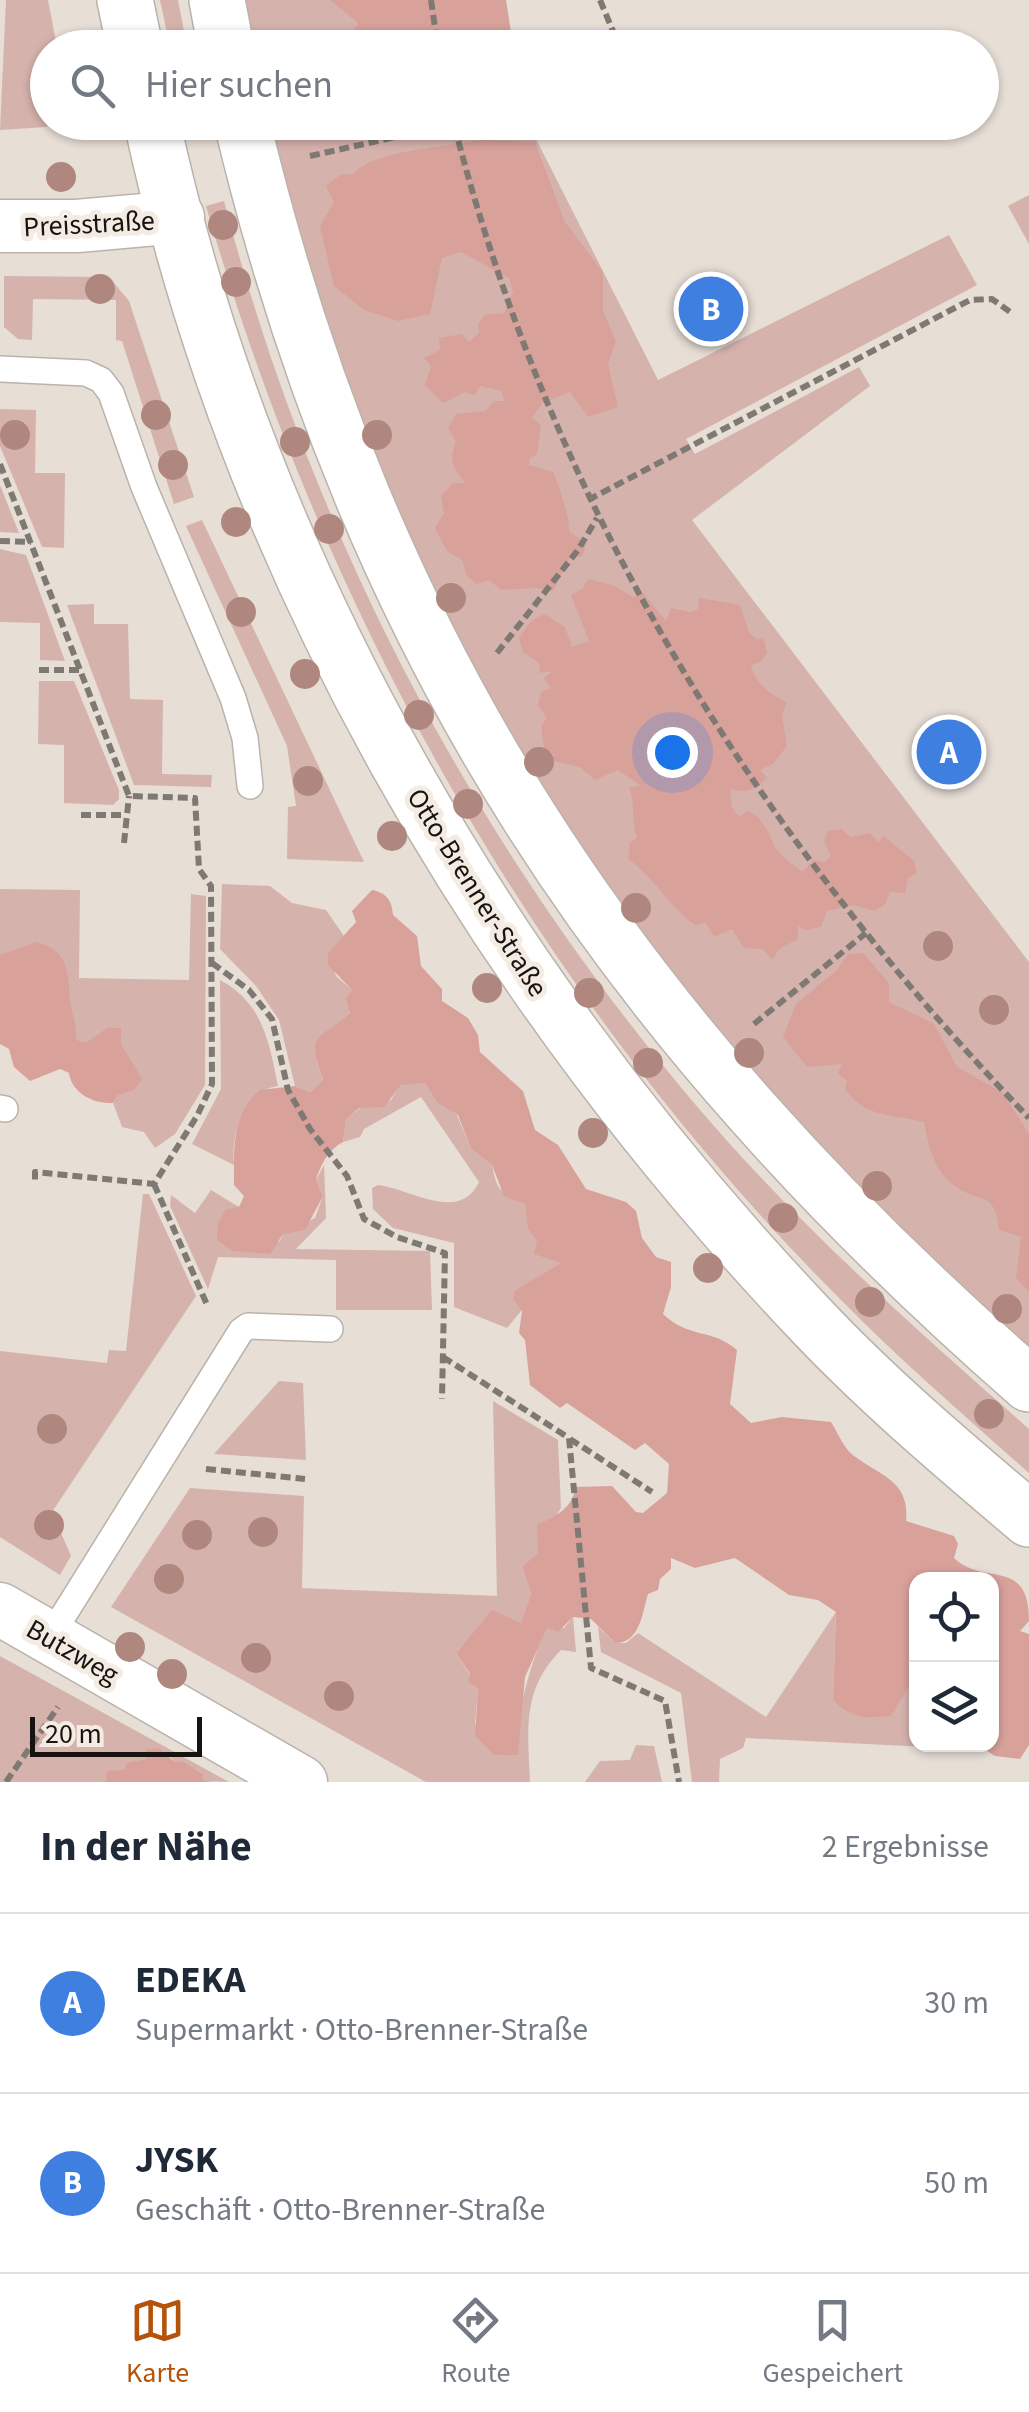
<!DOCTYPE html>
<html lang="de">
<meta charset="utf-8">
<style>
body{margin:0;font-family:"Source Sans 3",sans-serif;background:#f6f6f7;color:#1f2937}
.controls{position:absolute;right:30px;bottom:30px;display:grid;overflow:hidden;border-radius:20px;box-shadow:0 2px 8px #0004}
.controls button{width:90px;height:90px;display:grid;place-items:center;padding:0;border:0;border-bottom:2px solid #e0e1e3;background:#fff;color:#1f2937;font:50px sans-serif}
.scale{position:absolute;left:30px;bottom:25px;width:172px;box-sizing:border-box;padding-left:10px;border:5px solid #161310;border-top:0;font-size:28px;line-height:35px;white-space:nowrap;color:#161310;-webkit-text-stroke:8px #f4ebe3;paint-order:stroke}
.you{position:absolute;left:672px;top:752px;width:35px;height:35px;margin:-25px;border:8px solid #fff;border-radius:50%;background:#1a73e8;box-shadow:0 0 0 15px #1a73e833}
.badge{display:grid;place-items:center;width:65px;height:65px;border-radius:50%;background:#b45309;color:#fff;font-size:32px;font-weight:700}
.pin{position:absolute;translate:-50% -50%;border:5px solid #fff;box-shadow:0 2px 10px #0006}
.list{margin:0;padding:0;list-style:none}
h2{display:flex;justify-content:space-between;align-items:center;height:130px;margin:0;padding:0 40px;font-size:42px}
h2 small{font-size:32px;font-weight:400;color:#747a83}
.list li{display:grid;grid-template-columns:65px 1fr auto;gap:30px;align-items:center;box-sizing:border-box;height:180px;padding:0 40px;border-top:2px solid #e0e1e3}
.list b{display:block;font-size:38px;white-space:nowrap}
.list p{margin:0;font-size:32px;white-space:nowrap;color:#747a83}
.list em{font-size:32px;font-style:normal;color:#747a83}
.icon{flex:none;width:55px;height:55px;fill:none;stroke:currentColor;stroke-width:2;stroke-linecap:round;stroke-linejoin:round}
.map{position:relative;flex:none;width:1029px;height:1782px;overflow:hidden}
.search{position:absolute;background:#fff;box-shadow:0 2px 8px #0004;left:30px;right:30px;top:30px;height:110px;display:flex;align-items:center;gap:25px;box-sizing:border-box;padding:0 35px;border-radius:55px;color:#747a83;font-size:38px}
.sheet{height:490px;background:#fff}
nav{display:flex;justify-content:space-around;align-items:center;box-sizing:border-box;height:140px;border-top:2px solid #e0e1e3;background:#fff;font-size:28px;color:#747a83}
nav a{display:grid;justify-items:center;gap:5px}
nav .on{color:#b45309}
.map>svg:first-child{display:block}
</style>
<div class="map">
<svg width="1029" height="1782" viewBox="0 0 1029 1782">
<rect width="100%" height="100%" fill="#e7ded6"/>
<g fill="#d6b2ad">
<path d="M6,0H48L57,47L48,48L51,123L46,127L0,130Z"/>
<path d="M160,0H178L187,47H170Z"/>
<path d="M217,0H493L503,47H226Z"/>
<path d="M242,123H528L658,380L949,235L977,285L686,439L695,454L859,367L870,386L692,520L1029,962V1384L956,1320L493,763Z"/>
<path d="M1029,195V244L1008,206Z"/>
<path d="M224,201C311,534 472,840 694,1103C795,1222 912,1326 1029,1429V1473C966,1417 901,1361 842,1301C539,998 324,616 206,206Z"/>
<path d="M4,276L109,277L129,301L194,497L174,504L122,341L116,340V300L33,299L32,340L18,339L4,327Z"/>
<path d="M0,409L36,410L35,473H65L64,548L42,547L0,446Z"/>
<path d="M0,485L19,533L0,532Z"/>
<path d="M202,520L364,862L287,859L288,807L296,806L287,746L186,526Z"/>
<path d="M0,549L26,555L65,661L40,660V623L0,622Z"/>
<path d="M94,604V624H128L130,699L163,700L162,774L212,775L211,787L134,785L67,605Z"/>
<path d="M39,681H74L119,790V799L113,805L64,803V745L38,744Z"/>
<path d="M222,884L270,886L292,903L326,910L346,939L328,953L336,976L352,990L350,1012L317,1063L323,1080L310,1092L295,1086L279,1020L256,986L220,949Z"/>
<path d="M0,889L80,890L79,978L189,980L191,894L206,896L205,1085L175,1134L155,1148L144,1132L122,1127L113,1103L118,1095L0,998Z"/>
<path d="M220,980C263,1003 269,1042 278,1086C242,1091 231,1136 234,1165L192,1144L221,1089Z"/>
<path d="M412,1082L425,1083L457,1115L471,1149L492,1165C498,1196 501,1189 525,1204C531,1234 539,1243 564,1262L515,1290L522,1310L507,1328L454,1307V1243L393,1228L373,1209L372,1188L378,1185C408,1188 460,1224 479,1182L421,1097L364,1129L360,1137L343,1142L346,1120L360,1108L391,1100L400,1085Z"/>
<path d="M324,1165L326,1218L296,1249L430,1251L432,1310H336V1260L218,1257L208,1289L170,1206L171,1195L195,1213L211,1190L239,1207L279,1242L283,1234L315,1218L323,1196L316,1180Z"/>
<path d="M143,1194H149L196,1296L52,1512L71,1556L60,1575L0,1537V1351L107,1363L109,1350L126,1351Z"/>
<path d="M279,1381L303,1383L306,1460L214,1454Z"/>
<path d="M493,1401L558,1440L561,1508L541,1541L538,1555L522,1566L531,1594L521,1624L492,1611L456,1653L478,1688L475,1724L501,1756C524,1715 525,1670 547,1628H564L573,1617L576,1652L561,1650C521,1690 528,1731 530,1782H426L111,1607L190,1488L304,1496L302,1588L497,1596Z"/>
<path d="M836,1612L833,1700C891,1733 898,1718 912,1659L916,1662V1744L978,1745L986,1750L746,1738L743,1748L720,1759L719,1782H692L681,1693L601,1652L598,1627L615,1643H626L638,1633L766,1717Z"/>
<path d="M0,1656L229,1782L204,1781L203,1774L183,1761L175,1762L167,1753L175,1782H0Z"/>
<path d="M636,1745L654,1746L662,1782H585L600,1761L630,1760Z"/>
</g>
<g fill="#d8a29b">
<path d="M330,0H506L513,45L338,47L350,40L358,23Z"/>
<path d="M482,140L535,142L565,222L603,272V311L616,341L608,364L618,407L588,417L570,392L543,403L532,417L541,426L537,454L529,459V465L553,472C559,484 570,519 569,531L586,544L582,557L571,556L553,591L536,588L501,590L489,580L477,584L467,576L462,560L447,551L435,528L444,513L441,496L453,483H465C453,468 448,461 456,442L448,428L456,414L486,411L494,401H505L501,391L480,386L475,395L465,392L443,403L425,385L431,366L424,358L440,350L439,338L462,334L469,342L479,333L478,324L485,315L504,313L513,292L509,278L461,252L442,258L430,314L398,321L364,310L334,286L320,226L334,202L326,186L340,175L354,174C369,151 451,146 482,140Z"/>
<path d="M588,579L613,585L633,597L643,593L666,621L671,608L691,612L698,609L699,598L740,605L749,633L758,640L763,637L767,652L761,662L751,665C755,683 770,695 787,702L782,715L787,746L773,764L760,770L767,778C754,790 747,794 730,789L732,807L739,817L747,811C765,817 768,836 777,850C782,857 796,867 803,872L813,860L825,862L831,856L824,841L828,831L841,829L851,837L870,833L878,842L884,836L914,861L917,873L908,878L905,893L890,892L885,904L875,911L853,905L827,911L821,927L806,930L798,926V939L778,950L773,960L763,949L744,948L732,929L714,937L706,923L695,925C670,908 654,877 628,859L630,843L637,838C630,819 636,804 629,787L641,786L618,770L595,780L580,767L550,760L554,755L544,747L541,726L547,718L538,705L541,692L550,688L544,678L553,671L540,673L539,663L523,652L519,638L531,621L544,614L565,627L572,647L589,641L571,595L582,589Z"/>
<path d="M372,890C387,893 392,901 393,915L417,936L421,966L442,989V1001L468,1018L478,1035L480,1052L523,1091L535,1130L558,1145L586,1189L626,1202L636,1211L642,1238L656,1257L671,1262V1287L663,1314C689,1339 712,1328 737,1350L730,1404L751,1423L782,1417L831,1422C838,1433 844,1449 854,1456C881,1476 910,1481 906,1521L954,1536L958,1544L954,1558C984,1587 1029,1556 1029,1621L1020,1631L1029,1634V1745L1020,1759L995,1756L978,1745L992,1744V1580H916V1662L912,1660L909,1686L891,1716C864,1719 853,1719 833,1700L836,1612L818,1600L789,1595L735,1558L695,1568L671,1558V1569L660,1579L658,1590L648,1594C642,1614 640,1643 615,1643L591,1619L573,1617L558,1632L547,1628L525,1677L518,1755H494L475,1736L478,1688L468,1682L470,1674L456,1653L492,1610L521,1623L531,1594L522,1566L538,1554L537,1525C554,1517 574,1508 575,1487L612,1486L636,1512L643,1513L667,1493L669,1464L645,1443L635,1450L567,1403L560,1408L530,1385L525,1340L519,1333L522,1311L513,1299L515,1290L561,1263L534,1254L537,1241L528,1228L525,1204L504,1196L492,1165L471,1149L458,1115L438,1103L425,1083L401,1085L384,1107L359,1108L346,1120L343,1142C329,1149 320,1165 316,1180L323,1196L305,1230L283,1234L270,1254L233,1251L217,1240L218,1223L226,1209L239,1207L244,1196L234,1185C234,1151 231,1114 260,1090L295,1086L310,1092L323,1080C305,1030 319,1042 350,1013L346,999L352,990L328,965V953L356,922L352,911Z"/>
<path d="M36,942C69,950 68,972 70,1000C72,1015 77,1024 76,1040L86,1043L107,1028H121V1044L142,1079L134,1090L118,1095L113,1103C94,1104 72,1094 69,1073L60,1069L30,1081L14,1067L9,1049L0,1044V955Z"/>
<path d="M863,953L889,983V1002L934,1024L957,1067L1002,1092L1029,1134V1292L1016,1278L1021,1237L999,1230C995,1188 979,1205 954,1185C934,1171 928,1144 924,1122C892,1114 865,1118 845,1089L847,1081L838,1073L842,1064L807,1067L783,1037L796,1004L836,971L848,954Z"/>
<path d="M158,1748L175,1762L183,1761L203,1774L204,1781L214,1782H106L107,1771L124,1770L127,1763L147,1759L146,1750Z"/>
</g>
<g fill="none" stroke-linecap="round" stroke-linejoin="round">
<g stroke="#bbb3ab" stroke-width="28">
<g id="service">
<path d="M0,369L86,373L101,380L111,393L144,487L233,698L245,738L250,786"/>
<path d="M0,1108L5,1109"/>
<path d="M50,1637L241,1331L248,1326L330,1329"/>
</g>
</g>
<g stroke="#bbb3ab" stroke-width="55">
<g id="minor">
<path d="M0,226H77L178,217"/>
<path d="M0,1609L301,1782"/>
</g>
</g>
<g stroke="#bbb3ab" stroke-width="58">
<g id="tertiary">
<path d="M125,0L135,48"/>
<path d="M217,0L226,48"/>
<path d="M152,122C249,572 492,982 805,1314C874,1388 952,1454 1029,1519"/>
<path d="M242,122C369,653 621,1027 1029,1384"/>
</g>
</g>
<g stroke="#7f7973" stroke-width="6" stroke-dasharray="10 5" stroke-linecap="butt">
<path d="M431,0L438,48"/>
<path d="M600,0L620,48"/>
<path d="M310,156L454,124C552,508 756,834 1029,1118"/>
<path d="M0,464L129,796L195,798L199,869L211,886L212,1084L197,1116L154,1184L35,1172V1184"/>
<path d="M588,500L970,300L992,299L1013,314"/>
<path d="M0,541L31,542"/>
<path d="M497,653L578,550L597,518"/>
<path d="M39,670H80"/>
<path d="M81,815H124"/>
<path d="M124,843L129,796"/>
<path d="M212,963L249,990L272,1019L288,1090L310,1129L347,1176L364,1219L397,1237L445,1253L442,1399"/>
<path d="M754,1024L866,933"/>
<path d="M154,1184L208,1307"/>
<path d="M443,1357L569,1438L591,1668L665,1701L679,1782"/>
<path d="M570,1439L652,1492"/>
<path d="M206,1469L305,1479"/>
<path d="M6,1782L58,1707"/>
</g>
<use href="#service" stroke="#fff" stroke-width="25"/>
<use href="#minor" stroke="#fff" stroke-width="52"/>
<use href="#tertiary" stroke="#fff" stroke-width="55"/>
</g>
<g fill="#af877f">
<circle cx="61" cy="177" r="15"/>
<circle cx="223" cy="225" r="15"/>
<circle cx="236" cy="282" r="15"/>
<circle cx="100" cy="289" r="15"/>
<circle cx="156" cy="415" r="15"/>
<circle cx="15" cy="435" r="15"/>
<circle cx="377" cy="435" r="15"/>
<circle cx="295" cy="442" r="15"/>
<circle cx="173" cy="465" r="15"/>
<circle cx="236" cy="522" r="15"/>
<circle cx="329" cy="529" r="15"/>
<circle cx="451" cy="598" r="15"/>
<circle cx="241" cy="612" r="15"/>
<circle cx="305" cy="674" r="15"/>
<circle cx="419" cy="715" r="15"/>
<circle cx="539" cy="762" r="15"/>
<circle cx="308" cy="781" r="15"/>
<circle cx="468" cy="804" r="15"/>
<circle cx="392" cy="836" r="15"/>
<circle cx="636" cy="908" r="15"/>
<circle cx="938" cy="946" r="15"/>
<circle cx="487" cy="988" r="15"/>
<circle cx="589" cy="993" r="15"/>
<circle cx="994" cy="1010" r="15"/>
<circle cx="749" cy="1053" r="15"/>
<circle cx="648" cy="1063" r="15"/>
<circle cx="593" cy="1133" r="15"/>
<circle cx="877" cy="1186" r="15"/>
<circle cx="783" cy="1218" r="15"/>
<circle cx="708" cy="1268" r="15"/>
<circle cx="870" cy="1302" r="15"/>
<circle cx="1007" cy="1309" r="15"/>
<circle cx="989" cy="1414" r="15"/>
<circle cx="52" cy="1429" r="15"/>
<circle cx="49" cy="1525" r="15"/>
<circle cx="263" cy="1532" r="15"/>
<circle cx="197" cy="1535" r="15"/>
<circle cx="169" cy="1579" r="15"/>
<circle cx="130" cy="1647" r="15"/>
<circle cx="256" cy="1658" r="15"/>
<circle cx="172" cy="1674" r="15"/>
<circle cx="339" cy="1696" r="15"/>
</g>
<g text-anchor="middle" stroke-width="10" stroke-linejoin="round" paint-order="stroke">
<g font-size="28" fill="#161310" stroke="#f4ebe3">
<text transform="translate(89 223) rotate(-3)" y="10">Preisstraße</text>
<text transform="translate(478 892) rotate(58)" y="10">Otto-Brenner-Straße</text>
<text transform="translate(73 1651) rotate(30)" y="10">Butzweg</text>
</g>
</g>
</svg>
<div class="controls">
<button><svg class="icon" aria-label="locate" viewBox="0 0 24 24"><circle cx="12" cy="12" r="6"/><path d="M12 2v4M12 18v4M2 12h4M18 12h4"/></svg></button>
<button><svg class="icon" aria-label="layers" viewBox="0 0 24 24"><path d="M12 4l9 5-9 5-9-5zM3 14l9 5 9-5"/></svg></button>
</div>
<div class="scale">20 m</div>
<div class="you"></div>
<div class="pin badge" style="left:949px;top:752px;background:#3f7fe0">A</div>
<div class="pin badge" style="left:711px;top:309px;background:#3f7fe0">B</div>
<div class="search"><svg class="icon" aria-label="search" viewBox="0 0 24 24"><circle cx="10" cy="10" r="6"/><path d="M15 15l6 6"/></svg>Hier suchen</div>
</div>
<section class="sheet">
<h2>In der Nähe<small>2 Ergebnisse</small></h2>
<ul class="list">
<li><span class="badge" style="background:#3f7fe0">A</span><div><b>EDEKA</b><p>Supermarkt · Otto-Brenner-Straße</p></div><em>30 m</em></li>
<li><span class="badge" style="background:#3f7fe0">B</span><div><b>JYSK</b><p>Geschäft · Otto-Brenner-Straße</p></div><em>50 m</em></li>
</ul>
</section>
<nav>
<a class="on"><svg class="icon" aria-label="map" viewBox="0 0 24 24"><path d="M3 6l6-2 6 2 6-2v14l-6 2-6-2-6 2zM9 4v14M15 6v14"/></svg>Karte</a>
<a><svg class="icon" aria-label="directions" viewBox="0 0 24 24"><path d="M12 3l9 9-9 9-9-9zM9 14v-3h6M13 9l2 2-2 2"/></svg>Route</a>
<a><svg class="icon" aria-label="saved" viewBox="0 0 24 24"><path d="M7 4h10v16l-5-4-5 4z"/></svg>Gespeichert</a>
</nav>
